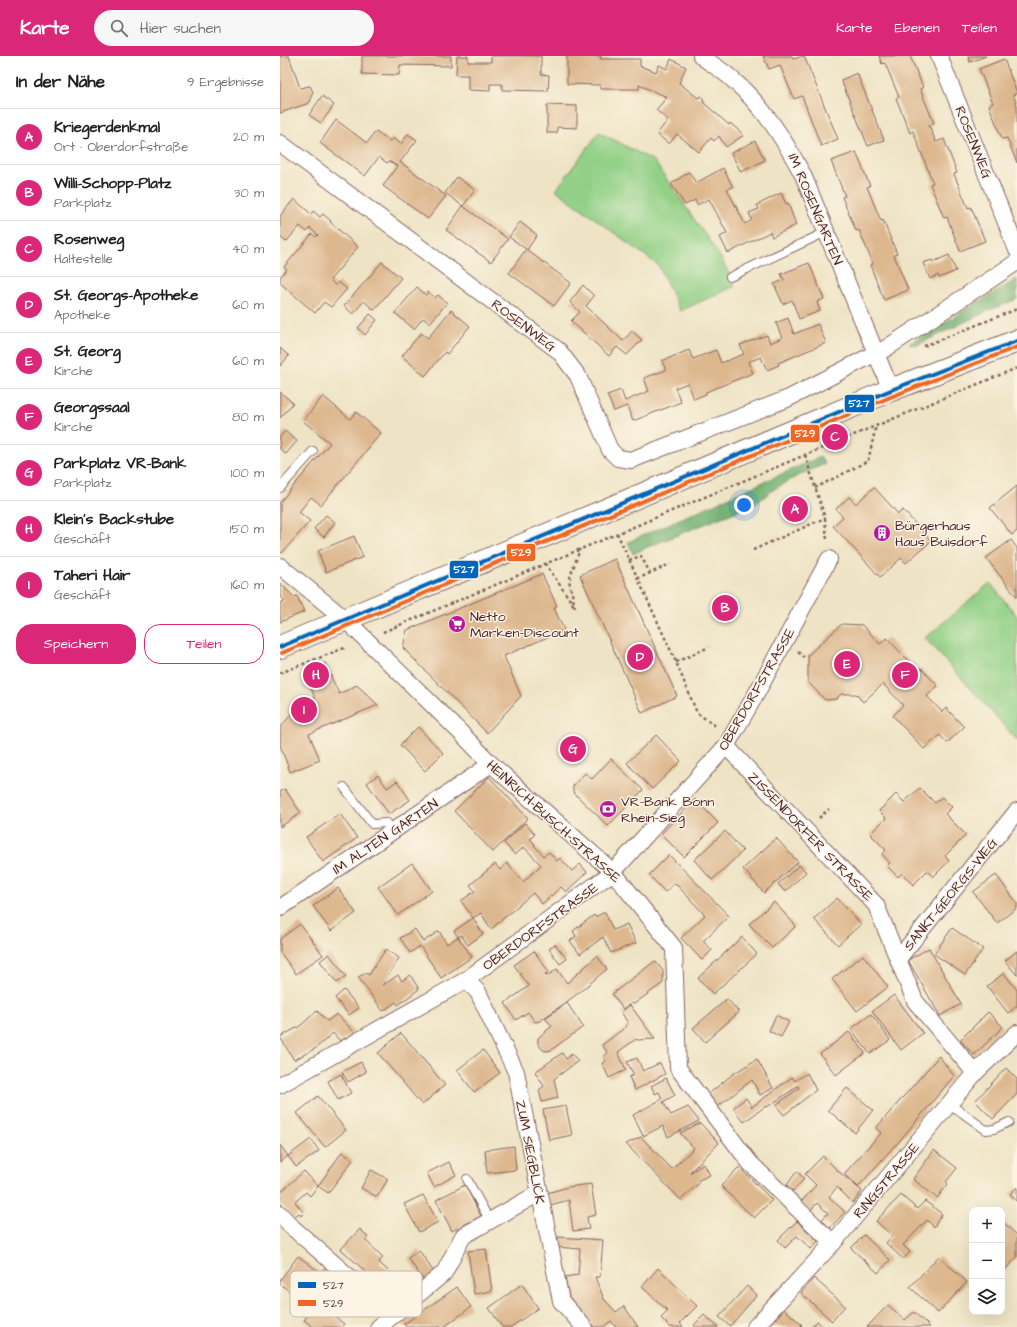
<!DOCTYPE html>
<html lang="de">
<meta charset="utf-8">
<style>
body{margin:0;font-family:"Architects Daughter",sans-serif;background:#f6f6f6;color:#202124}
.controls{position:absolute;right:12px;bottom:12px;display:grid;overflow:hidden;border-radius:8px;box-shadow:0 4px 16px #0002}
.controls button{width:36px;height:36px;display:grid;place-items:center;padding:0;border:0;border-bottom:1px solid #e0e0e0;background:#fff;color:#202124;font:20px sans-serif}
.you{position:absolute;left:464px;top:449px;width:14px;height:14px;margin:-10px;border:3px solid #fff;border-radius:50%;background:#1a73e8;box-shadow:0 0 0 6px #1a73e833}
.badge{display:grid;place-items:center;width:26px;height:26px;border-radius:50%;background:#db2777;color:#fff;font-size:13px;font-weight:700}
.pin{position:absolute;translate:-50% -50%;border:2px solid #fff;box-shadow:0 1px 4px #0006}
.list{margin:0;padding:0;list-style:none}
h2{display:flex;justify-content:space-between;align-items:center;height:52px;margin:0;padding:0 16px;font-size:17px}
h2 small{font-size:13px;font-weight:400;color:#757577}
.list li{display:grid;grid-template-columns:26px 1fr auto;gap:12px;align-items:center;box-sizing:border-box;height:56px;padding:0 16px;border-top:1px solid #e0e0e0}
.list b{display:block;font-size:15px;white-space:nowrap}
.list p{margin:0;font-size:13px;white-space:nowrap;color:#757577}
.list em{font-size:13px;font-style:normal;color:#757577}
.actions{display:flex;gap:8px;padding:12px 16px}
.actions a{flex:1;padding:9px 0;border:1px solid #db2777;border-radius:16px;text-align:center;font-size:14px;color:#db2777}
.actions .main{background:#db2777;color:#fff}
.icon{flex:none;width:22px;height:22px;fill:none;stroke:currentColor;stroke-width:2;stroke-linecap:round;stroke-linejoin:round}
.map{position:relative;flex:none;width:737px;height:1271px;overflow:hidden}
header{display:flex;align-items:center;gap:24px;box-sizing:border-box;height:56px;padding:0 20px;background:#db2777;color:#fff}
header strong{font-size:19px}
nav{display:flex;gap:22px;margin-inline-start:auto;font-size:14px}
.search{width:280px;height:36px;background:#f6f6f6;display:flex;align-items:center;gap:10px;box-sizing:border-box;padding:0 14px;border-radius:22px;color:#757577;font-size:15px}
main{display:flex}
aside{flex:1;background:#fff}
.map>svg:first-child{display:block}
</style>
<header>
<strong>Karte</strong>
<div class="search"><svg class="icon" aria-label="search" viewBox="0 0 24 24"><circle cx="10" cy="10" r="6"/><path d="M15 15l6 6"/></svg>Hier suchen</div>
<nav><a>Karte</a><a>Ebenen</a><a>Teilen</a></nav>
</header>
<main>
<aside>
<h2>In der Nähe<small>9 Ergebnisse</small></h2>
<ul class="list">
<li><span class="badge">A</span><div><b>Kriegerdenkmal</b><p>Ort · Oberdorfstraße</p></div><em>20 m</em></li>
<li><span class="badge">B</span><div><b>Willi-Schopp-Platz</b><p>Parkplatz</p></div><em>30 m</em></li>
<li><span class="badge">C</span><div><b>Rosenweg</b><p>Haltestelle</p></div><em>40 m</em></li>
<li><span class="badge">D</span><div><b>St. Georgs-Apotheke</b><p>Apotheke</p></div><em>60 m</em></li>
<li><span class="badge">E</span><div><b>St. Georg</b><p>Kirche</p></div><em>60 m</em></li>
<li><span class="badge">F</span><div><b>Georgssaal</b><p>Kirche</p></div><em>80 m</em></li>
<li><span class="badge">G</span><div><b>Parkplatz VR-Bank</b><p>Parkplatz</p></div><em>100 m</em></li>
<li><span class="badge">H</span><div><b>Klein’s Backstube</b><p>Geschäft</p></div><em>150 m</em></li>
<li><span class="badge">I</span><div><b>Taheri Hair</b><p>Geschäft</p></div><em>160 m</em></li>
</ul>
<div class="actions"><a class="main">Speichern</a><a>Teilen</a></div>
</aside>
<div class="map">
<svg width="737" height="1271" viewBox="0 0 737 1271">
<rect width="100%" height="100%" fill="#fcf5e5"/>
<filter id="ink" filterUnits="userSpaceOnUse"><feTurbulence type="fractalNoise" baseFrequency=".025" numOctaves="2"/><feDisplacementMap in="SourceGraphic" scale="8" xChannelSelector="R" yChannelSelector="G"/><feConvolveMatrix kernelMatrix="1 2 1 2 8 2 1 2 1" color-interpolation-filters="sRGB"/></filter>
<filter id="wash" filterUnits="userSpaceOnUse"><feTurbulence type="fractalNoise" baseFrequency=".012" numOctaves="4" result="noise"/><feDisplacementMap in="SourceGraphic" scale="16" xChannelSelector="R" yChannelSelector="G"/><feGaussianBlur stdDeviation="0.9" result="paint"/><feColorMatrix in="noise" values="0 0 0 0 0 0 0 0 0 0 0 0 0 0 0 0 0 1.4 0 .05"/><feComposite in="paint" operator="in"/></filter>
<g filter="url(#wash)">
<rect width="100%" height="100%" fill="#eee3c4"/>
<g fill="#91d086" stroke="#6e7858">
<path d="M319,76L374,105L441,202L455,230L400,255L378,209L276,134Z"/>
<path d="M710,527L737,560V684L645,582Z"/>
</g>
<g fill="#74b273" stroke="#5f684f">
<path d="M737,223V243L710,254L637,289L629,288Z"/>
<path d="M540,401L545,408L521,418L491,435L472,451L457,455L365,492L353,498L348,486Z"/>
</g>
<g id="blocks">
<g fill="#ddb88f">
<path d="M0,0H9L20,32L30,30L33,36L31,40V44L29,47L0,57Z"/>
<path d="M82,0H171V10L120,9L119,19L82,18Z"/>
<path d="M177,0H188V6H211V0H261V18L269,19L268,35L222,34V28H210V35L188,34V19H176Z"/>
<path d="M287,0H321L320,3H360V10L376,16L379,9L387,13L391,3L406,11L399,27L418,42L421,40L423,42L424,47L449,69L450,67L464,79L446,91L439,80L434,85L431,82L419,96L397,78L389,88L377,78L388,64L376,54L387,41L359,29V33H320V29L287,28Z"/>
<path d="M483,0H512L513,3L524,0L558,83L541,90L522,40L514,43L500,9L489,13Z"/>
<path d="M599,0H630L643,31L640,33L654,67L649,69L656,86L664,83L677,117L674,118L688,152L691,151L705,185L680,195L667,161L664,162L650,128L653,127L633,75L630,77L616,42L619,41L605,7L602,8Z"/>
<path d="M688,0H706L690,6Z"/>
<path d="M724,3L737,37L733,39L737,49V107L727,82L722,83L709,49L713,47L699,13Z"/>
<path d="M577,17L604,84L588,90L561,24Z"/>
<path d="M42,40L54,49L41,67L29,59Z"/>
<path d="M267,49L297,50V72L277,71V77H267Z"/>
<path d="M56,64L87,87L96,75L110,85L112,82L121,88L128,78L137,84L120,106L166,140L148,163L103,130L117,110L109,105L107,107L99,101L85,120L40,87Z"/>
<path d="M475,85L485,104L461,116L451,97Z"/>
<path d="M576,96L590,130L587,131L601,165L603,164L617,198L614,199L628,234L604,244L590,209L593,208L579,174L576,175L562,141L565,140L551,105Z"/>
<path d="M443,112L453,131L447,133L465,168L472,164L469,157L479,153L477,149L501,137L506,148L508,147L516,169L492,181L490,176L448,197L440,181L447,177L429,143L417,149L415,144L405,149L391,128L409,116L416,127Z"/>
<path d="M177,121L195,134L183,150L165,137Z"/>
<path d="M14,143L31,158L33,155L40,161L43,158L51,165L50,166L78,191L50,224L56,230L58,226L67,233L51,251L44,246L35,257L0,227V221L7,213L4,211L32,178L36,181L38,179L30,172L27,176L20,170L6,186L0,181V160Z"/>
<path d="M183,150L228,183L211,206L166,174Z"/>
<path d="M240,166L257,179L247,194L291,227L274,250L229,217L246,193L229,181Z"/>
<path d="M669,199L676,215L659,222L658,219L650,223L643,207L652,204L653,206Z"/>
<path d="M102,206L121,222L94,254L84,245L73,258L64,250Z"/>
<path d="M529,207L544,243L537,246L540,255L519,263L512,244L503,248L494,228L504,224L501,218Z"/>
<path d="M303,229L314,240L306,250L343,285L352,275L362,284L347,299L337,291L329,300L291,265L300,256L290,246Z"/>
<path d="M137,231L146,239L148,236L155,242L158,239L167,247L150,267L143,262L134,273L115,257Z"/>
<path d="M171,254L190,270L167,298L165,296L145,320L122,300L141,277L148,282Z"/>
<path d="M90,258L97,264L85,279L78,272Z"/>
<path d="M508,262L514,278L538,268L546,287L498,307L499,309L487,314L481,301L468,306L473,317L426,336V338L414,343L408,327L395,332L401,346L353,365L347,350L334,355L327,339L341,334L345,345L369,335L364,322L386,314L382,305L409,294L413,303L436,294L441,307L464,298L460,289L487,279L490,287L502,282L496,267Z"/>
<path d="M0,292L9,300L0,310Z"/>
<path d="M0,336L13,347L0,362Z"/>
<path d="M43,340L70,363L76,356L101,377L41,449L31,441L19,456L30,465L2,497L0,495V446L50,387L23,365Z"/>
<path d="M5,375L17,385L6,398L0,393V381Z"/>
<path d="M558,378L561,384L548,389L546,383Z"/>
<path d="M737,430V475L732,479L710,452Z"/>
<path d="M594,431L618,458L623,454L651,485L626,507L621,502L600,521L553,470L563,461L556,453L569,441L576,448Z"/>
<path d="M46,459L55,466L44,481L34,473Z"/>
<path d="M74,480L83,501L46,516L38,495Z"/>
<path d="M731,484L737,492V541L706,502Z"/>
<path d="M335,503L397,640L362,657L300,519Z"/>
<path d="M262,518L277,550L274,552L284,574L224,600L241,640L207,677L123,592L127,574Z"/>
<path d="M0,527L14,541L17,540L24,556L0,566V547L5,545L0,540Z"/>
<path d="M562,568L582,569L600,588L607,582L638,615L641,612L658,630L647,640L662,656L666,652L684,671L667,687L660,679L644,693L613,660L623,649L603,628L583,646L576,638H561L556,643L545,644L528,626V599Z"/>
<path d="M45,607L59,638L77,629L98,649L29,678L40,704L10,716L0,689V672L13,656L36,645L25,616Z"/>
<path d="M138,671L163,697L145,715L120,689Z"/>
<path d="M376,679L401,705L372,733L347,707Z"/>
<path d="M331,703L363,734L328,770L293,736V730L305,717L312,723Z"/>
<path d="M98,719L107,732L117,725L130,744L109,758L87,727Z"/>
<path d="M209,721L248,762L213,796L174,755Z"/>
<path d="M640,732L655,747L662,741L672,751L665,758L686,779L665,800L669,805L653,821L647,815L633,829L622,817L618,821L607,810L610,807L602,798L606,794L590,778L606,762L599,755L616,738L624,746Z"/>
<path d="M5,733L21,757L0,771V736Z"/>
<path d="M415,743L438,767L404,801L381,778Z"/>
<path d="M60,758L77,782L43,806L26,781Z"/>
<path d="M245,767L255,778L250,783L255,788L254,789L264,800L269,796L277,805L280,802L292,815L300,808L307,816L286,836L281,831L262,848L253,837L211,873L201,857L193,862L203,878L188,889L181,879L178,881L192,901L161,922L140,890L130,897L120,882L135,873L143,886L159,875L167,888L178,881L174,875L193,862L181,845L195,835L190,829L215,808L220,814L227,807L243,826L261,809L244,791L235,799L224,787Z"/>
<path d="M445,775L463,795L432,824L414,804Z"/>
<path d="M496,782L518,806L484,837L463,813Z"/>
<path d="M389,799L449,860L423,885L432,894L422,904L401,882L425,859L395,827L385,836L369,819Z"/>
<path d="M132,807L152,835L118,859L98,831Z"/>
<path d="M519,809L526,816L505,836L498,828Z"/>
<path d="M716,819L737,847V852L717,867L693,836Z"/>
<path d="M58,832L76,857L51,875L33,850Z"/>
<path d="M557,842L581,868L558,889L534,863Z"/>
<path d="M494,846L516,870L492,892L469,868Z"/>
<path d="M325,856L333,874L347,868L356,887L331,897L323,881L300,898L290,885L296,880L293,875L314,859L315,861Z"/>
<path d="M20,868L43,899L16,918L0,896V883Z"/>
<path d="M672,872L703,893L685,919L654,898Z"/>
<path d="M462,881L477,898L433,938L418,922Z"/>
<path d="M275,888L287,903L280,908L269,893Z"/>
<path d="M649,892L681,948L660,960L628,904Z"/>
<path d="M106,893L119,902L102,930L118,919L122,925L130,919L139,933L118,949L116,946L103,955L78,921L86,917L89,919Z"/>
<path d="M254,895L269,916L265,918L267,920L277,913L287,927L317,900L327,913L296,939L260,965L255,966L248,956L236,964L225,947L249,930L234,909Z"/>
<path d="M737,895V919L725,905Z"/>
<path d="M49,898L66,920L57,927L40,905Z"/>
<path d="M583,899L608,931L577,955L552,923Z"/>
<path d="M375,905L383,915V927L354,948L352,947L343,953L332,938Z"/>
<path d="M724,917L737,934V950L728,957L707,930Z"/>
<path d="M64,934L79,952L69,959L55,942Z"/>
<path d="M614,939L643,977L621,994L592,955Z"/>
<path d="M447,943L459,956L425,986L413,972Z"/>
<path d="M287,947L303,971L271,994L266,995L263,994L258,988V982L272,970L265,962Z"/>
<path d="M350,949L375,983L357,984L356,983L338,996L346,1014L329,1022L322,1007L326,1005L323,1001L328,997L322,989L347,970L346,968L348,967L341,956Z"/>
<path d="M37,955L47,965L57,958L75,977L60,985L53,977L36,992L14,1004L0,981L20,970Z"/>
<path d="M708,956L723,971L694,999L680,984Z"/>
<path d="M591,958L610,984L590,998L571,973Z"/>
<path d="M496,959L509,966L501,981L489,975Z"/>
<path d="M569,976L585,997L556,1019L540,998Z"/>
<path d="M121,977L165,1029L142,1049L98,997Z"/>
<path d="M203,994L220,1017L194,1036L177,1014Z"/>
<path d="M282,997L286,1003L292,998L298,1005L274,1023L278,1042L262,1046L259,1034L264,1030L255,1016Z"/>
<path d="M659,1000L674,1020L616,1089H615L578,1131L564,1118L601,1077L596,1072Z"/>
<path d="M357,1002L363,1015L380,1007L385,1018L355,1034L349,1021L354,1019L347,1006Z"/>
<path d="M477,1003L493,1032L480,1039L472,1024L436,1052L426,1040L453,1018Z"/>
<path d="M81,1006L86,1016L68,1026L62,1016Z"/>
<path d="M726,1012L737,1023V1038L713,1063L695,1045Z"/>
<path d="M527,1017L536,1034L504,1059L496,1049L519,1032L518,1030L487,1051L486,1050L464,1066L453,1052L466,1042L472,1051L512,1021L515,1025Z"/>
<path d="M61,1018L71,1037L58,1044L48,1025Z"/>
<path d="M386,1022L395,1039L383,1046L391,1059L408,1051L419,1065L388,1081L383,1070L363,1080L353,1059L382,1043L379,1036L375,1038L371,1030Z"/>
<path d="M567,1032L593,1054L575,1077L548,1054Z"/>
<path d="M38,1040L66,1074L45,1091L17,1057Z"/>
<path d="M286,1050L292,1079L269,1084L263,1054Z"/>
<path d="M420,1067L439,1087L409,1117L424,1108L430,1119L417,1125L419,1127L401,1144L346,1088L361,1081L392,1113L414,1092L400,1077Z"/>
<path d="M31,1083L39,1095L16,1111L8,1100Z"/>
<path d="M0,1089L8,1100L0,1106Z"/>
<path d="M234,1090L236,1114L207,1117L205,1094Z"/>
<path d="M654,1094L677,1112L666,1126L668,1128L657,1142L633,1123Z"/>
<path d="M62,1096L73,1104L48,1137L38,1130L30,1140L26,1136L15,1146L24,1157L21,1160L19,1157L13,1162L0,1147V1137L24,1115L38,1130Z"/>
<path d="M543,1100L558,1115L582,1135L573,1147L557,1131L549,1141L565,1156L550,1172L542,1164L548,1157L537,1147L530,1155L521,1146L536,1129L525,1118Z"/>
<path d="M169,1106L176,1119L154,1131L147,1117Z"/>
<path d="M459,1111L492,1144L474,1162L441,1130Z"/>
<path d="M91,1114L108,1123L97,1141L81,1132Z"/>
<path d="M517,1115L524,1123L513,1135L507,1129Z"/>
<path d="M311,1128L316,1159L307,1161L309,1173L293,1175L289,1144L270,1149L267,1137L288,1131Z"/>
<path d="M185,1129L201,1160L172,1175L156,1144Z"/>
<path d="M737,1131V1146L730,1138Z"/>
<path d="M143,1139L158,1166L139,1176L124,1148Z"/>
<path d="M621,1139L637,1153L645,1145L662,1158L654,1171L647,1164L623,1189L630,1196L623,1203L606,1187L612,1180L596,1165Z"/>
<path d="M517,1165L538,1185L531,1193L517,1180L505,1192L498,1184Z"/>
<path d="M722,1165L737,1179V1201L722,1217Z"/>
<path d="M80,1173L88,1181L85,1184L103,1201L99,1206L109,1216L106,1219L112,1224L102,1235L86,1220L88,1218L61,1193Z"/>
<path d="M584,1179L610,1204L598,1217L571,1192Z"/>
<path d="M278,1181L323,1184L320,1221H315L317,1226L324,1243L336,1256L344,1250L358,1271H336L331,1265L323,1271H314L289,1241L285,1221L298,1219L300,1193L277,1191Z"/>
<path d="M206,1193L212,1235L194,1238L188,1195Z"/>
<path d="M139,1194L155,1218L144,1225L128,1202Z"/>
<path d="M18,1200L41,1217L46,1210L83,1238L69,1258L57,1248L63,1238L38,1222L21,1244L0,1228V1224Z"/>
<path d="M659,1200L687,1226L658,1257L630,1231Z"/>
<path d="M378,1212L417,1250L400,1267L403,1271H390L381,1262L388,1255L362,1231Z"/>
<path d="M534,1222L565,1250L552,1265L521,1237Z"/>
<path d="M242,1228L258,1252L231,1271H222L209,1252Z"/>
<path d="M467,1230L477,1239L450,1270L439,1261Z"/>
<path d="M177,1231L191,1251L164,1271H126L124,1268Z"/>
<path d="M39,1247L64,1268L61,1271H33L24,1264Z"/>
<path d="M608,1249L625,1264L634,1256L650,1271H587Z"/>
<path d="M504,1253L522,1269L520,1271H488Z"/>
<path d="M424,1259L438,1271H416L414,1269Z"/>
<path d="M537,1265L544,1271H532Z"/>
</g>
</g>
</g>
<g filter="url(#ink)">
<use href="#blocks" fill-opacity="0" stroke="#836461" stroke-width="1"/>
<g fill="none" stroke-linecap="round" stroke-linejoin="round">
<g stroke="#836461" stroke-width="10">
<g id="lane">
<path d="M450,221L546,176"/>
<path d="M0,432L33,395"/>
<path d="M64,731L92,768L107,767L113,775"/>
<path d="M670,1048L706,1074L714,1073L729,1066"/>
<path d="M187,1123L210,1165"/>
</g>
</g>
<g stroke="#836461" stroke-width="18">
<g id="street">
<path d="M421,0C431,8 444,15 453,24C484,51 504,83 523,119L611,334"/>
<path d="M659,0L737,194"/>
<path d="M0,87L279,295L298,320L330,394L338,402L351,404L509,342L596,297L605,293L737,206"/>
<path d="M0,510L66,564L179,675L211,708L333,816L394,892L398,1012L470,1107L553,1187"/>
<path d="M446,690L596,849L635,945L695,1017"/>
<path d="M0,852L211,708"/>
<path d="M618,903L737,755"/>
<path d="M186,924L198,936L236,1016L281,1245L304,1271"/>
<path d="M0,1029L186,924L333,816L446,690L475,640L549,503"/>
<path d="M0,1158L13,1172L113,1259"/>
<path d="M99,1271L164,1217L183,1180L259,1137"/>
<path d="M475,1271L553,1187L695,1017L737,977"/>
</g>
</g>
<g stroke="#836461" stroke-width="24">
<path id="secondary" d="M0,591L611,334L737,285"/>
</g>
<g stroke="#836461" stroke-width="2.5" stroke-dasharray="3 3" stroke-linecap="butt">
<path d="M644,290L737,253"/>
<path d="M525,399L545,462L547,485"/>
<path d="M535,432L588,405L596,370"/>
<path d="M337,477L396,606L417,657L437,671"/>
<path d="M473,494L545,462"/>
<path d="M349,504L361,500L370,517"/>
<path d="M265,507L294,550"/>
<path d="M357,523L390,508"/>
<path d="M295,552L289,524L300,493"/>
<path d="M103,576L525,399L737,312"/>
<path d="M518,596L524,601"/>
<path d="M396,606L429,591"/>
<path d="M0,617L67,591"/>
<path d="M539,762L549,753"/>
</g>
<use href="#lane" stroke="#fff" stroke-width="8"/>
<use href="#street" stroke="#fff" stroke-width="16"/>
<use href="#secondary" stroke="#fff" stroke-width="22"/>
<g stroke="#fcf5e5" stroke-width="7">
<path id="bus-1" d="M0,591L611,334L737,285"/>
</g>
<g stroke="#fcf5e5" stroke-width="7">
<path id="bus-2" d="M2,597L613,340L737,291"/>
</g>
<use href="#bus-1" stroke="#0065bd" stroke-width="4"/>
<use href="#bus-2" stroke="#f26522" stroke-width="4"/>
</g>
</g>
<defs>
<g id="building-disc" transform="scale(0.9)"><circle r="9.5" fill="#b5179e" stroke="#fcf5e5"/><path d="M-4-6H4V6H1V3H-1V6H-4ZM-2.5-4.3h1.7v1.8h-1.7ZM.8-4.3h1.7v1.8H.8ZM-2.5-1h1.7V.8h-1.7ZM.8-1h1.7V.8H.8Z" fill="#fff"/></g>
<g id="supermarket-disc" transform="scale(0.9)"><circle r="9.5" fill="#b5179e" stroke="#fcf5e5"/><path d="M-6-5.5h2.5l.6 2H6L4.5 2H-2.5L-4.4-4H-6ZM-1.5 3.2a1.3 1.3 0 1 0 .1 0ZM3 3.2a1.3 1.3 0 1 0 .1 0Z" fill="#fff"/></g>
<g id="bank-disc" transform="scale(0.9)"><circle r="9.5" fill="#b5179e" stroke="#fcf5e5"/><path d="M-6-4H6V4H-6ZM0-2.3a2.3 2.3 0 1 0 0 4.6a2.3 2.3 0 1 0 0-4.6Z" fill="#fff"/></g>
</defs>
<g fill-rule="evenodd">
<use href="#building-disc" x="602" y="477"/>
<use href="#supermarket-disc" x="177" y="568"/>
<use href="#bank-disc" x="328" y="753"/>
</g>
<g text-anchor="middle" stroke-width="3" stroke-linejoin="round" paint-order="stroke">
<g font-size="14" fill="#4a1f2b" stroke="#fcf5e5">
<text transform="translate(694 86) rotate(68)" y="5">ROSENWEG</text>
<text transform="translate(536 153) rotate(67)" y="5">IM ROSENGARTEN</text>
<text transform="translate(244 269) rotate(37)" y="5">ROSENWEG</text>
<text transform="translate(476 633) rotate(-60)" y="5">OBERDORFSTRASSE</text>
<text transform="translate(274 765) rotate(42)" y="5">HEINRICH-BUSCH-STRASSE</text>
<text transform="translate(105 780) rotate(-34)" y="5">IM ALTEN GARTEN</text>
<text transform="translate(531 780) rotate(46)" y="5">ZISSENDORFER STRASSE</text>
<text transform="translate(670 838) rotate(-51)" y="5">SANKT-GEORGS-WEG</text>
<text transform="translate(260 870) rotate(-36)" y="5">OBERDORFSTRASSE</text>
<text transform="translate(251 1096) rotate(79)" y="5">ZUM SIEGBLICK</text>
<text transform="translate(606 1124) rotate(-50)" y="5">RINGSTRASSE</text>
</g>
<g font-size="14" fill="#4a1f2b" stroke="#fcf5e5" text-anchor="start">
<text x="615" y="474">Bürgerhaus<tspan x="615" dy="16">Haus Buisdorf</tspan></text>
<text x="190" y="565">Netto<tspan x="190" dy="16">Marken-Discount</tspan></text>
<text x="341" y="750">VR-Bank Bonn<tspan x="341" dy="16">Rhein-Sieg</tspan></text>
</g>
</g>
<rect x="10" y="1215" width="132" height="46" rx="6" fill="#fcf5e5" stroke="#c7b5ad" stroke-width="1"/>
<rect x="18" y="1226" width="18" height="6" fill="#0065bd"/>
<rect x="18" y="1244" width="18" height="6" fill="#f26522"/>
<g font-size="11" fill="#4a1f2b">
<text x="43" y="1233">527</text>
<text x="43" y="1251">529</text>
</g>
<g stroke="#fcf5e5" stroke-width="1.5">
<rect x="564" y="338" width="31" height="19" rx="4" fill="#0065bd"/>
<rect x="510" y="368" width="30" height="19" rx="4" fill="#f26522"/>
<rect x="226" y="487" width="30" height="19" rx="4" fill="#f26522"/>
<rect x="169" y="504" width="30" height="19" rx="4" fill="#0065bd"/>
</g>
<g font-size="11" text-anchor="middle" font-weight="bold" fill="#fff">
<text x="579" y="351">527</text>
<text x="525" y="381">529</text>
<text x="241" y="500">529</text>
<text x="184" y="517">527</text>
</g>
</svg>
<div class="controls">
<button>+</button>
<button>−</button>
<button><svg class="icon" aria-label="layers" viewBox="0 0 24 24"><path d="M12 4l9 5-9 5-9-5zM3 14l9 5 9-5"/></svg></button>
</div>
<div class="you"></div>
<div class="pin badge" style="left:515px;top:453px">A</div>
<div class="pin badge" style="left:445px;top:552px">B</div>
<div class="pin badge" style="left:555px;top:381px">C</div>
<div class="pin badge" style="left:360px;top:601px">D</div>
<div class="pin badge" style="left:567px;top:608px">E</div>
<div class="pin badge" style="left:625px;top:619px">F</div>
<div class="pin badge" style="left:293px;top:693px">G</div>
<div class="pin badge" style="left:36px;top:619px">H</div>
<div class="pin badge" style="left:24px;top:654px">I</div>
</div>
</main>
